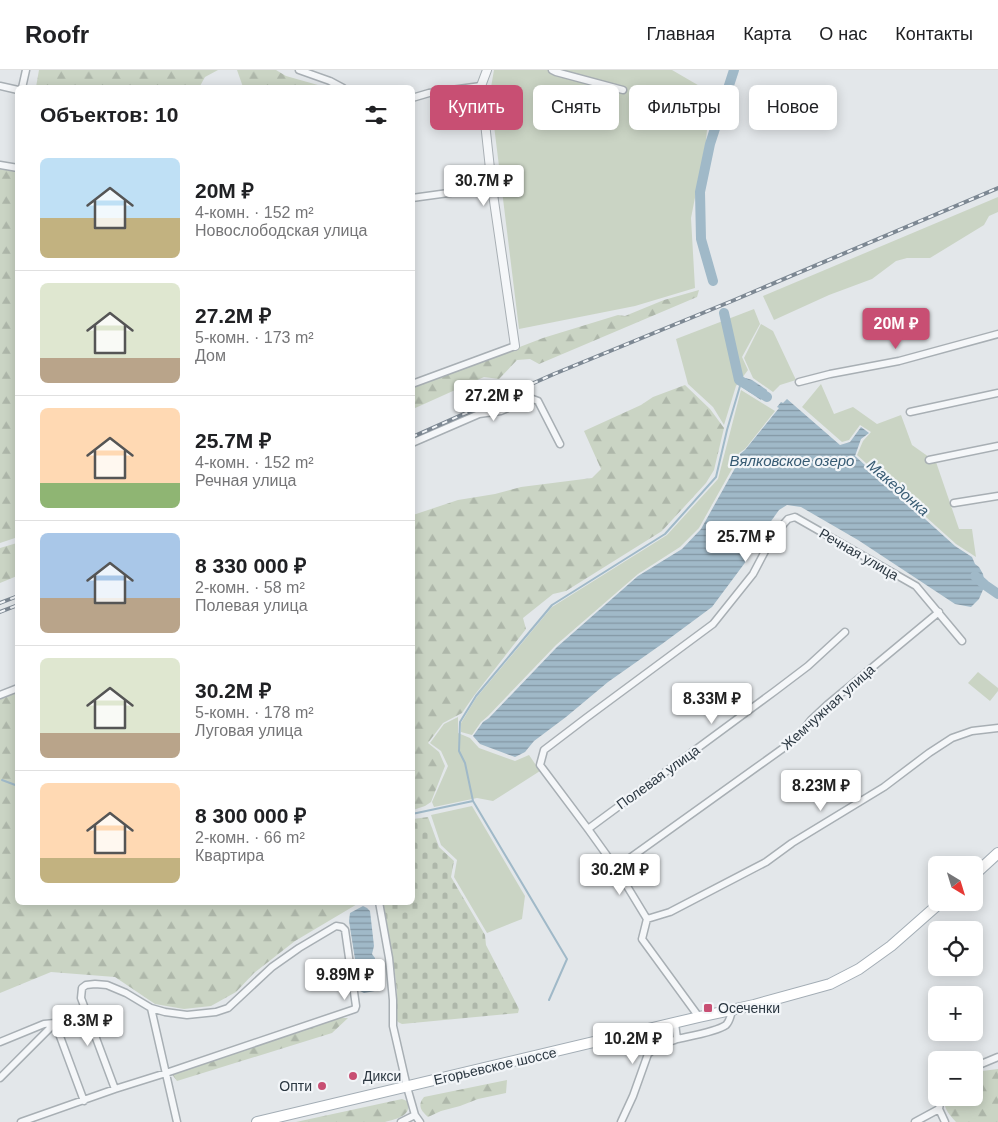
<!DOCTYPE html>
<html lang="ru">
<meta charset="utf-8">
<style>
body{margin:0;font-family:Helvetica,sans-serif;background:#f6f6f6;color:#202124;height:100vh;display:flex;flex-direction:column;font-size:19px;white-space:nowrap}
*{box-sizing:border-box;margin:0}
p{font-size:16px;color:#757577}
.icon{flex:none;width:28px;height:28px;fill:none;stroke:currentColor;stroke-width:2;stroke-linecap:round;stroke-linejoin:round}
.map{position:relative;flex:1;overflow:hidden}
.details{position:absolute;left:15px;top:15px;width:400px;height:820px;display:flex;flex-direction:column;background:#fff;border-radius:8px;box-shadow:0 2px 12px #0003}
.details>*{flex:none}
.top-card{position:absolute;left:430px;top:15px;width:475px;height:45px;display:flex;gap:10px}
.needle{width:32px;rotate:142deg}
.buttons{position:absolute;left:928px;top:786px;display:grid;gap:10px}
.buttons a{display:grid;place-items:center;width:55px;height:55px;border-radius:8px;background:#fff;box-shadow:0 2px 12px #0003;font-size:25px}
.price{position:absolute;translate:-50% -42px;padding:0 11px;border-radius:5px;background:#fff;color:#222;font-size:16px;line-height:32px;filter:drop-shadow(0 1px 2px #0008)}
.price::after{content:'';position:absolute;left:50%;top:30px;width:15px;height:11px;margin-left:-8px;background:inherit;clip-path:polygon(0 0,100% 0,50% 100%)}
.price.current{background:#c84f73;color:#fff}
ul{padding:0;list-style:none}
li{display:flex;align-items:center;gap:15px;height:125px;padding:0 25px}
li+li{border-top:1px solid #e0e0e0}
li span{display:grid;place-items:center;flex:none;width:140px;height:100px;border-radius:8px;color:#555}
li>.icon{margin-inline-start:auto}
span .icon{width:60px;height:60px;fill:#fffc;stroke-width:1}
li b{font-size:21px}
h2{display:flex;justify-content:space-between;align-items:center;height:60px;padding:0 25px;font-size:21px}
.pill{padding:0 18px;border-radius:8px;background:#fff;box-shadow:0 2px 12px #0003;font-size:18px;line-height:45px}
.pill.current{background:#c84f73;color:#fff}
header{display:flex;align-items:center;gap:30px;box-sizing:border-box;height:70px;padding:0 25px;background:#fff;border-bottom:1px solid #e0e0e0}
header strong{font-size:24px}
nav{display:flex;gap:28px;margin-inline-start:auto;font-size:18px}
.map>svg:first-child{display:block}
</style>
<header>
<strong>Roofr</strong>
<nav><a>Главная</a><a>Карта</a><a>О нас</a><a>Контакты</a></nav>
</header>
<div class="map">
<svg width="998" height="1052" viewBox="0 0 998 1052">
<defs>
<pattern id="forest-firs" width="22" height="20" patternUnits="userSpaceOnUse" patternTransform="scale(1.25)"><rect width="22" height="20" fill="#cad4c4"/><path d="M5 1l3.5 6h-7zM16 11l3.5 6h-7z" fill="#aeb7aa"/></pattern>
<pattern id="cemetery-stones" width="16" height="16" patternUnits="userSpaceOnUse" patternTransform="scale(1.25)"><rect width="16" height="16" fill="#cad4c4"/><path d="M2 7V4a2 2 0 0 1 4 0v3zM10 15v-3a2 2 0 0 1 4 0v3z" fill="#aeb7aa"/></pattern>
<pattern id="water-rules" width="6" height="5" patternUnits="userSpaceOnUse" patternTransform="scale(1.25)"><rect width="6" height="5" fill="#a0b9c8"/><path d="M0 2.5h6" fill="none" stroke="#8397a4"/></pattern>
</defs>
<rect width="100%" height="100%" fill="#e3e7ea"/>
<!-- green -->
<path fill="#cad4c4" d="M494 0H672L715 25H710L706 71 691 148 695 218 635 236 519 259 490 23Z
M998 127V142L989 146 984 155 930 188H907L896 191 872 209 829 225 774 250 763 226Z
M754 239 760 254 742 287 748 300 736 316 724 355 713 337 688 314 676 269Z
M761 254 773 261 796 310 780 315 773 322 753 308 744 288Z
M821 314 834 344 853 337 877 354 901 345 912 375 936 392 959 459H972L976 487 956 474 857 385 863 371 871 362 860 355 849 370 842 372 802 337Z
M741 320 775 341 745 379 739 383 737 390 699 458 680 477 638 504 556 575 488 646 481 652 472 665 461 662V653L476 628 552 537 667 465 718 409Z
M978 602 998 618V621L990 631 968 613Z
M458 647V663L470 668 479 678 515 691 529 685 540 701 493 731 477 728 434 737 432 732 448 696 441 681 430 673 444 654Z
M472 736 525 826 522 849 487 863 454 807 457 790 441 775 431 745Z"/>
<!-- forest -->
<path fill="url(#forest-firs)" d="M39 0H218L205 7 200 16V17H36Z
M237 0H276L286 6 325 17H243Z
M0 99 17 100 18 467 0 473Z
M699 220 697 227 539 294 530 289 517 290 499 309 484 307 413 339V318L543 268 618 245 625 246 664 230Z
M685 315 710 339 724 358 714 400 706 413 662 461 566 521 553 524 523 548 526 559 473 627 462 643 443 653 428 673 439 682 445 696 431 732 425 736 413 740V445L458 430 495 424 521 417 592 408 601 399 584 361 641 335 653 327Z
M17 473V506L0 513V478Z
M17 623 18 832 359 833 295 871 254 903 236 922 211 936 184 939 155 934 115 907 51 902 0 923V629Z
M338 948H348L332 963 177 1011 171 1003Z
M998 999V1052H956C949 1044 943 1039 945 1028H974V1002Z
M507 1010 506 1023 478 1029 460 1036 441 1041 428 1047C421 1041 417 1035 424 1027Z
M402 1029 407 1031C413 1046 396 1049 385 1052H296Z"/>
<!-- cemetery -->
<path fill="url(#cemetery-stones)" d="M428 747 439 777 454 791 451 807 485 865 486 875 519 939 518 943 402 954 398 952 396 949 397 923 395 904 382 833 412 832 413 749Z"/>
<!-- water -->
<path fill="url(#water-rules)" d="M746 308 752 310 767 320 766 323 768 324 766 329 762 327 761 330 740 316 739 310Z
M787 329 840 375 850 372 861 357 869 363 861 369 855 386 955 476 972 487 975 494 979 497 983 504 985 515 979 529 971 537 955 534 858 470 801 437 787 435 779 440 764 461 747 490 712 537 662 574 608 612 566 647 534 671 525 682 515 687 480 674 473 666 483 652 489 648 557 577 638 506 682 479 701 459 739 391 740 384 745 380 779 338 777 337 781 332 783 333Z
M363 836 367 838 370 841 374 876 372 884 375 888 377 918 375 921 364 923 360 921 349 851 350 843Z"/>
<g fill="none" stroke-linecap="round" stroke-linejoin="round">
<!-- stream -->
<path stroke="#a0b9c8" stroke-width="2" d="M2 710 18 716
M412 744 473 731
M549 930 567 889 473 731 465 693 459 681 460 652 476 626 552 535 665 464 716 407 727 360 740 316"/>
<!-- river -->
<path stroke="#a0b9c8" stroke-width="10" d="M713 211 701 169 700 122 710 74 734 0
M724 243 739 310 767 327
M975 506 985 515 998 524"/>
<!-- minor casing -->
<g stroke="#a8afb4" stroke-width="9">
<path id="minor" d="M299 0 330 11 343 18
M552 0 556 2 623 20
M0 16 18 20
M22 18 26 0
M412 28 429 23 481 16
M0 95 18 98
M412 128 492 117
M799 312 830 304 899 291 998 264
M412 314 515 276
M910 342 998 323
M412 373 479 344 501 341 530 328 538 331 560 374
M929 390 998 376
M954 433 998 426
M0 625 18 618
M588 759 775 621 808 596 845 562
M616 798 796 669 811 650 827 635 939 542
M379 832 389 888 393 930V956L407 1017 415 1045 420 1052
M647 849 670 842 766 792 792 773 884 717 929 683 952 668 972 661 998 658
M151 938 177 1052
M699 947 642 869 647 849 616 798 588 759 540 695 544 680 586 648 713 554 753 504 773 466 788 449 795 447 916 516 962 571
M677 969C690 966 716 962 726 955 730 951 731 945 732 940
M0 972 44 954 55 953 84 1031
M974 997 998 987
M0 1008 55 953
M941 1028 939 1039 945 1052
M21 1052 115 1019 166 1003 355 939 356 936 345 860 342 857 336 856 299 878 272 897 228 938 216 942 187 945 165 942 151 938 126 923 107 915 95 914 86 915 82 918 81 928 115 1019
M401 1052 415 1045
M621 1052 633 1026 648 984C656 976 667 973 677 969L675 953
M915 1052 939 1039"/>
</g>
<!-- tertiary casing -->
<g stroke="#a8afb4" stroke-width="10">
<path id="tertiary" d="M487 0 481 16 492 117 515 276"/>
</g>
<!-- primary casing -->
<g stroke="#a3adb5" stroke-width="12">
<path id="primary" d="M974 805 998 783
M257 1052 699 947 754 935 830 914 859 899 891 876 941 832"/>
</g>
<!-- minor -->
<use href="#minor" stroke="#f5f7f9" stroke-width="6"/>
<!-- tertiary -->
<use href="#tertiary" stroke="#f5f7f9" stroke-width="8"/>
<!-- primary -->
<use href="#primary" stroke="#fff" stroke-width="10"/>
<!-- rail casing -->
<g stroke="#7d8893" stroke-width="4">
<path id="rail" d="M412 367 554 304 732 231 998 118
M0 533 18 526
M0 542 18 535"/>
</g>
<!-- rail -->
<use href="#rail" stroke="#f2f5f8" stroke-width="2" stroke-dasharray="5.5" stroke-linecap="butt"/>
</g>
<!-- markers -->
<g fill="#c84f73" stroke="#f2f5f8" stroke-width="2">
<rect x="703" y="933" width="10" height="10" rx="2.5"/>
<circle cx="353" cy="1006" r="5"/>
<circle cx="322" cy="1016" r="5"/>
</g>
<g text-anchor="middle" stroke-width="4.5" stroke-linejoin="round" paint-order="stroke">
<!-- street labels -->
<g font-size="14" fill="#2b3741" stroke="#f2f5f8">
<text transform="translate(859 484) rotate(30)" y="5">Речная улица</text>
<text transform="translate(828 637) rotate(-42)" y="5">Жемчужная улица</text>
<text transform="translate(658 707) rotate(-36)" y="5">Полевая улица</text>
<text transform="translate(495 996) rotate(-13)" y="5">Егорьевское шоссе</text>
</g>
<!-- poi labels -->
<g font-size="14" fill="#2b3741" stroke="#f2f5f8" text-anchor="start">
<text x="718" y="943">Осеченки</text>
<text x="363" y="1011">Дикси</text>
<text x="312" y="1021" text-anchor="end">Опти</text>
</g>
<!-- water labels -->
<g font-size="15" font-style="italic" fill="#375b73" stroke="#f2f5f8">
<text x="792" y="396">Вялковское озеро</text>
<text transform="translate(898 418) rotate(41)" y="5">Македонка</text>
</g>
</g>
</svg>
<div class="buttons">
<a><svg class="needle" viewBox="-14 -14 28 28"><path d="M0-13l5 13h-10z" fill="#e53935"/><path d="M0 13l5-13h-10z" fill="#757577"/></svg></a>
<a><svg class="icon" aria-label="locate" viewBox="0 0 24 24"><circle cx="12" cy="12" r="6"/><path d="M12 2v4M12 18v4M2 12h4M18 12h4"/></svg></a>
<a>+</a>
<a>−</a>
</div>
<b class="price" style="left:484px;top:137px">30.7M ₽</b>
<b class="price current" style="left:896px;top:280px">20M ₽</b>
<b class="price" style="left:494px;top:352px">27.2M ₽</b>
<b class="price" style="left:746px;top:493px">25.7M ₽</b>
<b class="price" style="left:712px;top:655px">8.33M ₽</b>
<b class="price" style="left:821px;top:742px">8.23M ₽</b>
<b class="price" style="left:620px;top:826px">30.2M ₽</b>
<b class="price" style="left:345px;top:931px">9.89M ₽</b>
<b class="price" style="left:88px;top:977px">8.3M ₽</b>
<b class="price" style="left:633px;top:995px">10.2M ₽</b>
<div class="top-card">
<a class="pill current">Купить</a>
<a class="pill">Снять</a>
<a class="pill">Фильтры</a>
<a class="pill">Новое</a>
</div>
<section class="details">
<h2>Объектов: 10<svg class="icon" aria-label="filters" viewBox="0 0 24 24"><path d="M4 7h16M4 17h16"/><circle cx="9" cy="7" r="2"/><circle cx="15" cy="17" r="2"/></svg></h2>
<ul>
<li><span style="background:linear-gradient(#bfe0f5 60%,#c2b280 0)"><svg class="icon" aria-label="home" viewBox="0 0 24 24"><path d="M3 11l9-7 9 7M6 9v11h12V9"/></svg></span><div><b>20M ₽</b><p>4-комн. · 152 m²</p><p>Новослободская улица</p></div></li>
<li><span style="background:linear-gradient(#dfe7d0 75%,#b9a48a 0)"><svg class="icon" aria-label="home" viewBox="0 0 24 24"><path d="M3 11l9-7 9 7M6 9v11h12V9"/></svg></span><div><b>27.2M ₽</b><p>5-комн. · 173 m²</p><p>Дом</p></div></li>
<li><span style="background:linear-gradient(#ffd9b3 75%,#8fb573 0)"><svg class="icon" aria-label="home" viewBox="0 0 24 24"><path d="M3 11l9-7 9 7M6 9v11h12V9"/></svg></span><div><b>25.7M ₽</b><p>4-комн. · 152 m²</p><p>Речная улица</p></div></li>
<li><span style="background:linear-gradient(#a9c7e8 65%,#b9a48a 0)"><svg class="icon" aria-label="home" viewBox="0 0 24 24"><path d="M3 11l9-7 9 7M6 9v11h12V9"/></svg></span><div><b>8 330 000 ₽</b><p>2-комн. · 58 m²</p><p>Полевая улица</p></div></li>
<li><span style="background:linear-gradient(#dfe7d0 75%,#b9a48a 0)"><svg class="icon" aria-label="home" viewBox="0 0 24 24"><path d="M3 11l9-7 9 7M6 9v11h12V9"/></svg></span><div><b>30.2M ₽</b><p>5-комн. · 178 m²</p><p>Луговая улица</p></div></li>
<li><span style="background:linear-gradient(#ffd9b3 75%,#c2b280 0)"><svg class="icon" aria-label="home" viewBox="0 0 24 24"><path d="M3 11l9-7 9 7M6 9v11h12V9"/></svg></span><div><b>8 300 000 ₽</b><p>2-комн. · 66 m²</p><p>Квартира</p></div></li>
</ul>
</section>
</div>
